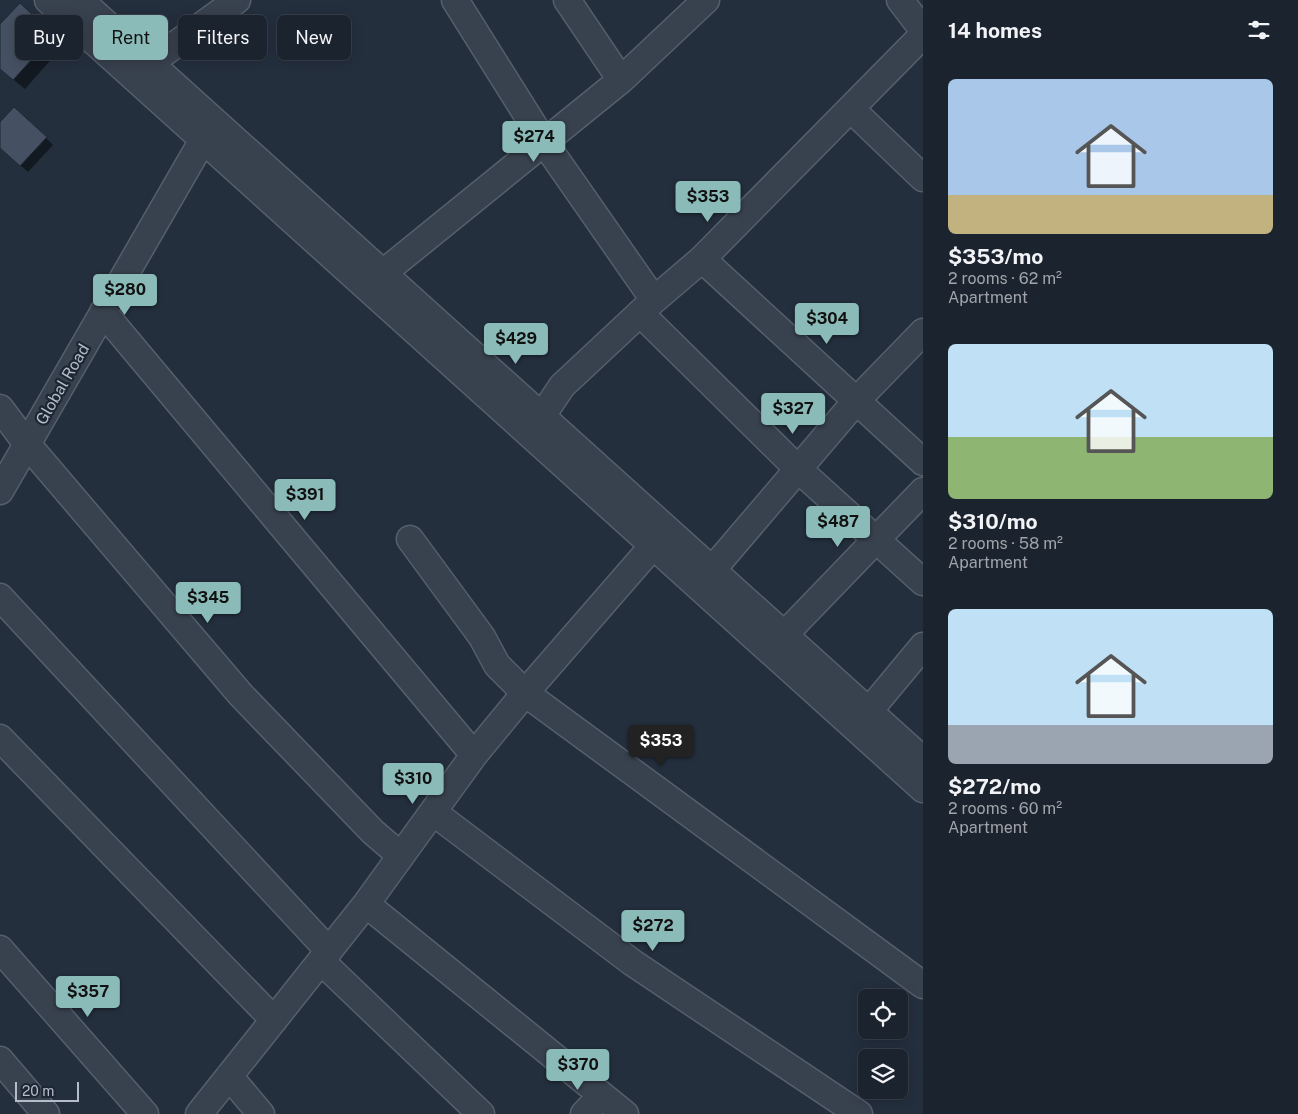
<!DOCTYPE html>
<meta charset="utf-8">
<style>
body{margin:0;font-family:"Public Sans",sans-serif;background:#242b36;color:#f1f3f6;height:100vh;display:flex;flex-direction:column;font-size:19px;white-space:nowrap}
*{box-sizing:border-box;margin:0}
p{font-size:16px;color:#a0a4aa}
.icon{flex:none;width:28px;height:28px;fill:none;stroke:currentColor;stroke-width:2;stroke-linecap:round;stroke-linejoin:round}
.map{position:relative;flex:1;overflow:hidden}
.side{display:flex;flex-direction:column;background:#1b232e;width:375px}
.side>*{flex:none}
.hud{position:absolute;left:15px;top:15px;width:475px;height:45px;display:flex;gap:10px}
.buttons{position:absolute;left:858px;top:989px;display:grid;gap:10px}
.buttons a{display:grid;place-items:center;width:50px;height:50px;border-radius:8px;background:#1b232e;box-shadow:0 2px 12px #0003,0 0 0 1px #39404a;font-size:25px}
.scale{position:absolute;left:15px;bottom:12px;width:64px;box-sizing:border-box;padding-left:5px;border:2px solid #b4bcc9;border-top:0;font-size:14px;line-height:18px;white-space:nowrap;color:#b4bcc9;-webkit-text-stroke:4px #1d2633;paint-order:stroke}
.price{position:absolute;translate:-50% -42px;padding:0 11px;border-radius:5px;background:#8bbbb9;color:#111;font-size:16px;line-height:32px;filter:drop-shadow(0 1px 2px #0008)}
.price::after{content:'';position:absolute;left:50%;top:30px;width:15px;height:11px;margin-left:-8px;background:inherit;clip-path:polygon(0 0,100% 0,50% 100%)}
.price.selected{background:#222;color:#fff}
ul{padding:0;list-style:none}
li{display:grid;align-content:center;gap:10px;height:265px;padding:0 25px}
li span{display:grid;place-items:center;height:155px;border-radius:8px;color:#555}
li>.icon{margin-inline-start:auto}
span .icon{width:90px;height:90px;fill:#fffc;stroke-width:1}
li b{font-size:21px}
h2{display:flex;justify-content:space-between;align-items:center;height:60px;padding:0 25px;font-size:21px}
.tag{padding:0 18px;border-radius:8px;background:#1b232e;box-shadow:0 2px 12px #0003,0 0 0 1px #39404a;font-size:18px;line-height:45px}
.tag.selected{background:#8bbbb9;color:#111}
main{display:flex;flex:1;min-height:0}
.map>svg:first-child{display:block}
</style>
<main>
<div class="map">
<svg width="923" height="1114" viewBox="0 0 923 1114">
<rect width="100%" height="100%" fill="#242f3e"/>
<!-- shadow -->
<path fill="#0007" d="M0 26 53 36 63 46 25 89 0 69Z
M0 124 46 138 53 145 28 172 0 147Z"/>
<!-- building -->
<path fill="#455162" stroke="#1f2835" d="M20 3 54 35 13 80 0 69V24Z
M14 107 47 137 20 166 0 148V122Z"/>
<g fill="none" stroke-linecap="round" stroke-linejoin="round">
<!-- minor casing -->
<g stroke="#565f6c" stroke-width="29">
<path id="minor" d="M48 0 923 789
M80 0 923 760
M455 0 544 142 654 300
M567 0 621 80
M900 0 923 30
M150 63 237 0
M851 109 923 178
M702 259 923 462
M383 273 621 80 706 0
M103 312 474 755
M640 313 798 469 923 582
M0 408 27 444 241 695 373 832 401 856
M535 431 542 416 562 386 654 300 702 259 923 35
M0 491 211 126
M410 539 482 637 497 665 525 693 923 985
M712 570 857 400 923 332
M0 597 329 951
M784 635 923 491
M869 711 923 646
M0 738 274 1020
M433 812 633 963 859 1114
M366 904 625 1114
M0 949 145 1114
M321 961 481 1114
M0 1060 46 1114
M229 1076 261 1114
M199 1114 366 904 474 755 525 693 665 532
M584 1114 601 1096"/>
</g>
<!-- minor -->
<use href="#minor" stroke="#38414e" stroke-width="26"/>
</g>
<g text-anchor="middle" stroke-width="4.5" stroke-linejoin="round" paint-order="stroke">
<!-- street labels -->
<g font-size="16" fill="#b4bcc9" stroke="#1d2633">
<text transform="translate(62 384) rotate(-60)" y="6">Global Road</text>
</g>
</g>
</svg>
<div class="buttons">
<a><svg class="icon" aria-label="locate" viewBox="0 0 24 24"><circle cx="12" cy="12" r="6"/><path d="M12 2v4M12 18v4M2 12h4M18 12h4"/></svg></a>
<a><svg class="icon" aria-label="layers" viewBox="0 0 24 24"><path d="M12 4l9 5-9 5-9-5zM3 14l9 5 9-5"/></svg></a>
</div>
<div class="scale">20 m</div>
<b class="price" style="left:534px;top:163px">$274</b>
<b class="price" style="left:708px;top:223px">$353</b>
<b class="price" style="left:125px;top:316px">$280</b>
<b class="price" style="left:827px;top:345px">$304</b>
<b class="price" style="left:516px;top:365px">$429</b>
<b class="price" style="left:793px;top:435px">$327</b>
<b class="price" style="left:305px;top:521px">$391</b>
<b class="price" style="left:838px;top:548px">$487</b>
<b class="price" style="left:208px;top:624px">$345</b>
<b class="price selected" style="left:661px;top:767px">$353</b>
<b class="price" style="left:413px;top:805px">$310</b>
<b class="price" style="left:653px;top:952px">$272</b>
<b class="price" style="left:88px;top:1018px">$357</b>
<b class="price" style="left:578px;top:1091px">$370</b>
<div class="hud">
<a class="tag">Buy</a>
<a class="tag selected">Rent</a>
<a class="tag">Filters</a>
<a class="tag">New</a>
</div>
</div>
<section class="side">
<h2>14 homes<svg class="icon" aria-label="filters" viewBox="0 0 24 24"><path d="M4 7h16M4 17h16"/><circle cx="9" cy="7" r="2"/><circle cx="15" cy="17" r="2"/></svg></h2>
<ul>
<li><span style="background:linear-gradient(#a9c7e8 75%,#c2b280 0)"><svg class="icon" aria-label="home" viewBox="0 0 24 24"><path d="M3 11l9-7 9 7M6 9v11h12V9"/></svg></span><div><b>$353/mo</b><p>2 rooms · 62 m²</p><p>Apartment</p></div></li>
<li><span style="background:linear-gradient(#bfe0f5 60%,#8fb573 0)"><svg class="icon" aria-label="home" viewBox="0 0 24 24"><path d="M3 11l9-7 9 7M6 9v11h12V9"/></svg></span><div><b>$310/mo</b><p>2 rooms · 58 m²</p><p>Apartment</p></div></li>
<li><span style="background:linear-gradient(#bfe0f5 75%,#9aa5b1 0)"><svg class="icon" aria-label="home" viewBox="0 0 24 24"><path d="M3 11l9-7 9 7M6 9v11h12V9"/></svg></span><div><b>$272/mo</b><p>2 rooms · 60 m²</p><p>Apartment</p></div></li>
</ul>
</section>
</main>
